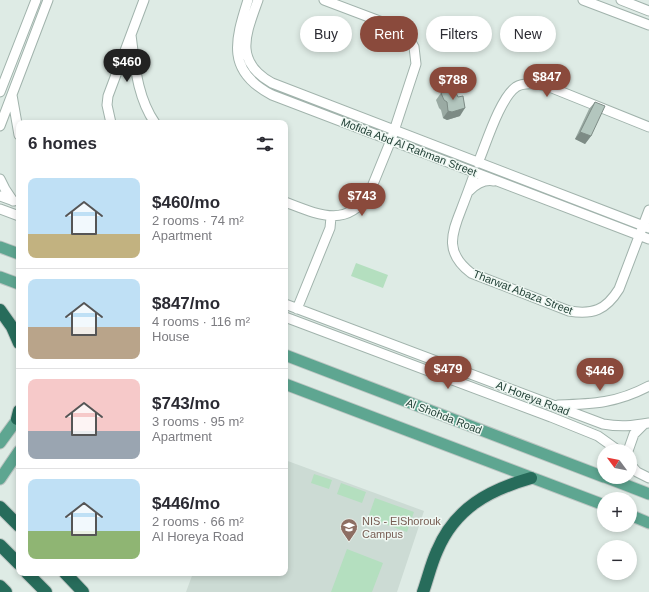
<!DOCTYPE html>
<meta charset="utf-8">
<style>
body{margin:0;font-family:Helvetica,sans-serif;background:#f2f2f3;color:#2b2b33;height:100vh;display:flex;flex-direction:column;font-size:15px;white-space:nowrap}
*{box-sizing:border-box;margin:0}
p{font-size:13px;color:#7c7c81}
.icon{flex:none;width:22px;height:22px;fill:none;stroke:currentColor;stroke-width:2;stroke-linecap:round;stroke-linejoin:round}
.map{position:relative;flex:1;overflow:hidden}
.side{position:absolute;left:16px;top:120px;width:272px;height:456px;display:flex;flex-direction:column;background:#fff;border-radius:8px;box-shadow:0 2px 6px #0003}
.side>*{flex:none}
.top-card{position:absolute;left:300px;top:16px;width:289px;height:36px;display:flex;gap:8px}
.needle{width:26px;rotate:302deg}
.controls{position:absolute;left:597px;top:444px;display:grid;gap:8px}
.controls a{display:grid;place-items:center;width:40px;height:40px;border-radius:50%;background:#fff;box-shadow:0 2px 6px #0003;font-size:20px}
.price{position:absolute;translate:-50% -34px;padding:0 9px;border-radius:14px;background:#8a4a3c;color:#fff;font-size:13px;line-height:26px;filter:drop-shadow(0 1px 2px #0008)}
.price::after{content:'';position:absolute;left:50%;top:24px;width:12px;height:9px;margin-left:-6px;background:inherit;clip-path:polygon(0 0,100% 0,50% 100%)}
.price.selected{background:#222;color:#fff}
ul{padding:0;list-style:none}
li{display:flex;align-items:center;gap:12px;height:100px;padding:0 12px}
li+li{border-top:1px solid #e1e1e2}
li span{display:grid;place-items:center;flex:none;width:112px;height:80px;border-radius:8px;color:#555}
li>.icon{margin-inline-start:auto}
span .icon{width:48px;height:48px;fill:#fffc;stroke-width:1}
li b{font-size:17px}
h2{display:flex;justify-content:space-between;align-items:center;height:48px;padding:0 12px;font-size:17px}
.pill{padding:0 14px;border-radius:18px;background:#fff;box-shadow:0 2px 6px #0003;font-size:14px;line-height:36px}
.pill.selected{background:#8a4a3c;color:#fff}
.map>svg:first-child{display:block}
</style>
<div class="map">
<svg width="649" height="592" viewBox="0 0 649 592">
<rect width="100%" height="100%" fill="#deebe5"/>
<!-- built -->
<path fill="#ccdbd4" d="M285 460 424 511 397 592H186L193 573H285Z"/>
<!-- green -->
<path fill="#b4dfbf" d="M356 263 388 275 383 288 351 276Z
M314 474 332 480 329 489 311 483Z
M341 483 366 492 362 503 337 494Z
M375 498 414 512 407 532 368 518Z
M347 549 383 563 372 592H331Z"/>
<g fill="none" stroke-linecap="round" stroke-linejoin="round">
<!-- minor casing -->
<g stroke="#a1b3ac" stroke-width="11">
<path id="minor" d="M248 0C235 41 226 71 272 95L649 239
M258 0C246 34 233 61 272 83L649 228
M583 0 649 25
M621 0 649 11
M131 35C135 65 137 97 155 123
M0 92 36 0
M12 95 19 135
M111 123 107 105 108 96 144 0
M0 126 48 0
M478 163C486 144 500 98 516 87 524 82 538 84 547 86L649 127
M475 172C471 184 466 197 461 210 451 235 445 253 471 273L569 311C593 315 606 310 619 289L649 210
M0 179 5 189 13 201
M469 191C476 184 484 179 494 181
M0 196 14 201
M285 202C317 214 346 229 369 194L391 140 416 64 414 47 407 35 398 28 324 0
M0 209 19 216
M285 304 603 424C620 427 632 426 649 423
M297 309 330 228 331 217
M285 317 551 417 598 436 619 451
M558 405C594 404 617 403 649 386
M628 451 634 434 644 424
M630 464 637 472 649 478"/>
</g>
<!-- major casing -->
<g stroke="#bcc5c2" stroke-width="13">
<path id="major" d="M0 247 19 254
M0 277 19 284
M285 355 604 477
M285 384 604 505
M0 443 19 417
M605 477 649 494
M0 479 19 451
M630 515 649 523"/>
</g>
<!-- highway casing -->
<g stroke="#bcc5c2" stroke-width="14">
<path id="highway" d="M0 310 12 327 19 343
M17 419 19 411
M0 507 19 526
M0 545 19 564
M27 573 46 592
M65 573 83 592
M0 586 6 592
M423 592C428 578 431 564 437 551 455 508 489 490 531 478"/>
</g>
<!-- minor -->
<use href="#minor" stroke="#fff" stroke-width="9"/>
<!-- major -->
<use href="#major" stroke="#5ea691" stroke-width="11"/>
<!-- highway -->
<use href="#highway" stroke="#276c5b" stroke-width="12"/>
</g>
<!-- wall -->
<path fill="#9aaaa3" d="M441 93 458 97 460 116 447 120 443 118 441 110 439 108 436 100Z
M595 102 591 136 585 144 575 139 589 109Z"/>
<!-- shaded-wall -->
<path fill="#7d8b85" d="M465 108 460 116 447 120 443 118 448 111Z
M580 132 591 136 585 144 575 139Z"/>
<!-- building -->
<path fill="#b3c6be" stroke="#7d8b85" d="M454 89 458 97 463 96 465 108 452 112 448 111 447 102 444 100 441 93Z
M595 102 605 106 591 136 580 132Z"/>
<!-- icons -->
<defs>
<g id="school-pin" transform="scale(0.9)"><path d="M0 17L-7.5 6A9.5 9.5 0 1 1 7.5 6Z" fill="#8d6e63" stroke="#eff8f3"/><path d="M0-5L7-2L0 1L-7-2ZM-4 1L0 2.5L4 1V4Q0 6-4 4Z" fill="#fff"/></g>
</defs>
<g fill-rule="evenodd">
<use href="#school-pin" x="349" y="527"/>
</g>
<g text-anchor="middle" stroke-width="3" stroke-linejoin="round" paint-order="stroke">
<!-- street labels -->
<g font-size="11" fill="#1e3d33" stroke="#eff8f3">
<text transform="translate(409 147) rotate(21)" y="4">Mofida Abd Al Rahman Street</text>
<text transform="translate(523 292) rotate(21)" y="4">Tharwat Abaza Street</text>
<text transform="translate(533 398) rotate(21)" y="4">Al Horeya Road</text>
<text transform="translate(444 416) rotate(21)" y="4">Al Shohda Road</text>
</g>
<!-- education labels -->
<g font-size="11" fill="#785e54" stroke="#eff8f3" text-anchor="start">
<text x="362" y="525">NIS - ElShorouk<tspan x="362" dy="13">Campus</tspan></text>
</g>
</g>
</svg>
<div class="controls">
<a><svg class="needle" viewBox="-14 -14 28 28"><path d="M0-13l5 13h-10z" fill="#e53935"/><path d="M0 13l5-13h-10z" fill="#7c7c81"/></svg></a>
<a>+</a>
<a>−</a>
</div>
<b class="price selected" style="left:127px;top:83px">$460</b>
<b class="price" style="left:547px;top:98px">$847</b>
<b class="price" style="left:453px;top:101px">$788</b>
<b class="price" style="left:362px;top:217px">$743</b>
<b class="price" style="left:448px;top:390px">$479</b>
<b class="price" style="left:600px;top:392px">$446</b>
<div class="top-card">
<a class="pill">Buy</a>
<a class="pill selected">Rent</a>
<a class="pill">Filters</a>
<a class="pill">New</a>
</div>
<section class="side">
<h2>6 homes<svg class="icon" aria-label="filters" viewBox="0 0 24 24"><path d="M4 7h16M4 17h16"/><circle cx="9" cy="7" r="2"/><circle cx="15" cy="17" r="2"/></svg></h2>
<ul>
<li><span style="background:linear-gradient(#bfe0f5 70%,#c2b280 0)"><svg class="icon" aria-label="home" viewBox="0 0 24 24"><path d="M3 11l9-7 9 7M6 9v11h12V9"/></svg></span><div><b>$460/mo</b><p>2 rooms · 74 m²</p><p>Apartment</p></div></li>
<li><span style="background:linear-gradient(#bfe0f5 60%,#b9a48a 0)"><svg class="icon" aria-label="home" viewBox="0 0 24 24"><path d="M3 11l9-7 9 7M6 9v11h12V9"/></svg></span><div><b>$847/mo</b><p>4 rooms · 116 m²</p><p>House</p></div></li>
<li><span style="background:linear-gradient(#f6c9c9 65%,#9aa5b1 0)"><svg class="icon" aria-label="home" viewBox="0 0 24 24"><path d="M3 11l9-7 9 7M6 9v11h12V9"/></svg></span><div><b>$743/mo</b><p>3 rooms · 95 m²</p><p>Apartment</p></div></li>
<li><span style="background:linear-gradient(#bfe0f5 65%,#8fb573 0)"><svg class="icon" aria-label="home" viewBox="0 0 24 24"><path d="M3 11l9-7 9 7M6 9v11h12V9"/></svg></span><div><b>$446/mo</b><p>2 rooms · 66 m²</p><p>Al Horeya Road</p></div></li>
</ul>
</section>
</div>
